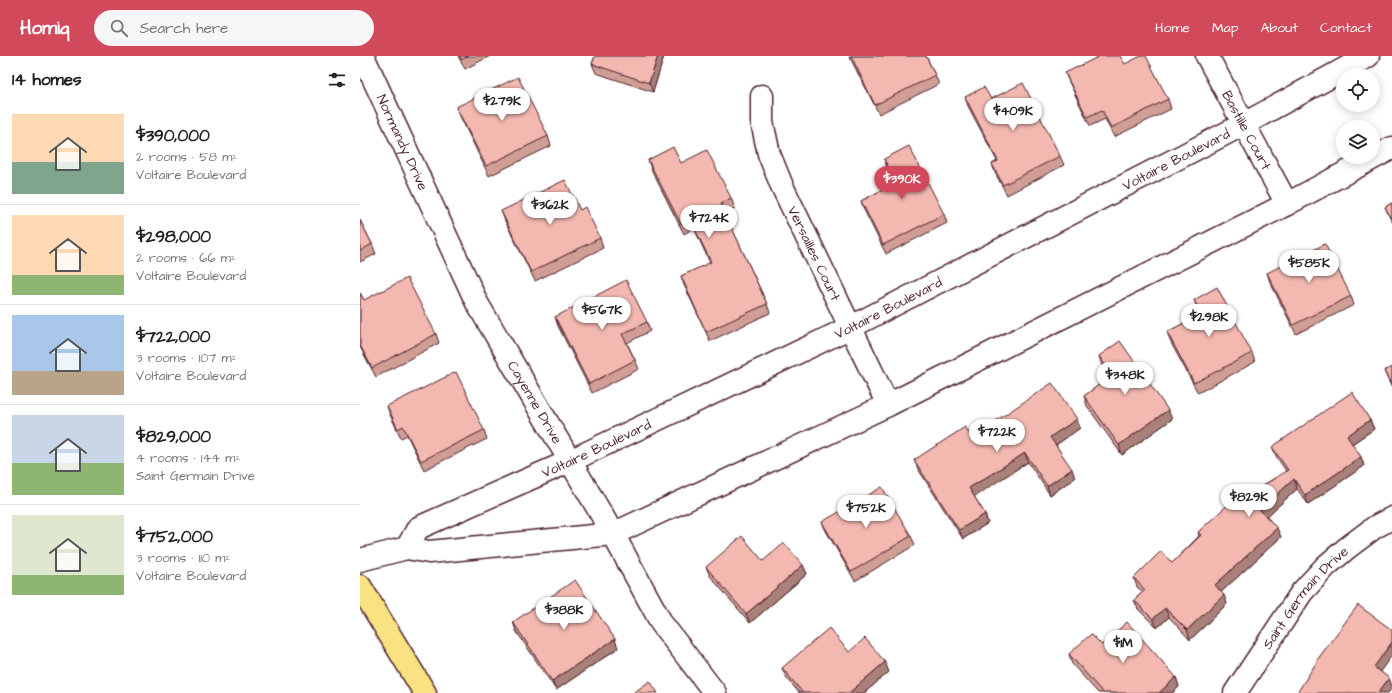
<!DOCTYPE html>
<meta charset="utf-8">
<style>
body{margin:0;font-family:"Architects Daughter",sans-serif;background:#f6f6f6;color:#202124;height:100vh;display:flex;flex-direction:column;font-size:15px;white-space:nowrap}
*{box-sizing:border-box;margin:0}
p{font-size:13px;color:#757577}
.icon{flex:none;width:22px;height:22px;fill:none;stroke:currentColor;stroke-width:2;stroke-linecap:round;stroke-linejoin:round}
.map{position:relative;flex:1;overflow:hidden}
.details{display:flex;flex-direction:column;background:#fff;width:360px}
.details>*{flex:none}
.controls{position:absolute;left:976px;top:12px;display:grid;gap:8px}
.controls a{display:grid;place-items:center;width:44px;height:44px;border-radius:50%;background:#fff;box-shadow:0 2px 10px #0003;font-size:20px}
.price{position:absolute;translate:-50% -34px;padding:0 9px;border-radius:14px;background:#fff;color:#222;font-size:13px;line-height:26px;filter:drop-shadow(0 1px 2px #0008)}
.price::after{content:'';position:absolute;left:50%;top:24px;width:12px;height:9px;margin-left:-6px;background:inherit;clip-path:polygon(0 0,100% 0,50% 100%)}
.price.on{background:#d1495b;color:#fff}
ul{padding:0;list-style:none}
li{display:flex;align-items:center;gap:12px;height:100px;padding:0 12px}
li+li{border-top:1px solid #e0e0e0}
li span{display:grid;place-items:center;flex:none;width:112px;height:80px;border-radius:0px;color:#555}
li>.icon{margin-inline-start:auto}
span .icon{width:48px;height:48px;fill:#fffc;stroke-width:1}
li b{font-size:17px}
h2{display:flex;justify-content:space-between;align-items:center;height:48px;padding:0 12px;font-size:17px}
header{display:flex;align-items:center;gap:24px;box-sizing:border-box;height:56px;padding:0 20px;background:#d1495b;color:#fff}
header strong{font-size:19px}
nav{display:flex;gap:22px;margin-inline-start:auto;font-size:14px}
.search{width:280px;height:36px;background:#f6f6f6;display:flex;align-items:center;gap:10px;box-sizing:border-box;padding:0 14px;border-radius:22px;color:#757577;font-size:15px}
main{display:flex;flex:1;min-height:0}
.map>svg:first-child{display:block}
</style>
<header>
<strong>Homiq</strong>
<div class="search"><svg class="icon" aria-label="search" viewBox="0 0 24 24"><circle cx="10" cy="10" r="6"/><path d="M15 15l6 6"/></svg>Search here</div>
<nav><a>Home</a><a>Map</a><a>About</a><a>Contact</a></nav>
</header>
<main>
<section class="details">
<h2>14 homes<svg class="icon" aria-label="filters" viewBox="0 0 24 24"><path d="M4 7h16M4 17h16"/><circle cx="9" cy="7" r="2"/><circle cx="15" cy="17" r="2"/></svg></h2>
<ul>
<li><span style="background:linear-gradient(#ffd9b3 60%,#7fa58c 0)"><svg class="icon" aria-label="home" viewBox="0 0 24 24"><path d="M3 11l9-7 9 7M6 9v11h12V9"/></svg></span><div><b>$390,000</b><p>2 rooms · 58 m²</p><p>Voltaire Boulevard</p></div></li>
<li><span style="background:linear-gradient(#ffd9b3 75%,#8fb573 0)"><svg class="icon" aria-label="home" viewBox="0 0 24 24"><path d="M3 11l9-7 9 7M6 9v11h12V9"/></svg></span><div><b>$298,000</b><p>2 rooms · 66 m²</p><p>Voltaire Boulevard</p></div></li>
<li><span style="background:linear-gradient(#a9c7e8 70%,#b9a48a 0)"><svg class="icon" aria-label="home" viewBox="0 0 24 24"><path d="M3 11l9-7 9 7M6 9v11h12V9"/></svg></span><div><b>$722,000</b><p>3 rooms · 107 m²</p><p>Voltaire Boulevard</p></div></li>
<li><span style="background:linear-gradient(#c9d6e8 60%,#8fb573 0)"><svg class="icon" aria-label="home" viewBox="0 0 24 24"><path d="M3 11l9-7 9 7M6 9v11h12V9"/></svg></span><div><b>$829,000</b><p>4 rooms · 144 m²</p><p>Saint Germain Drive</p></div></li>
<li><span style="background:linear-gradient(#dfe7d0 75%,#8fb573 0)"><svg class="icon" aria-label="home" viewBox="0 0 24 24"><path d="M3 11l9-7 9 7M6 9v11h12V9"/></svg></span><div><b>$752,000</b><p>3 rooms · 110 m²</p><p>Voltaire Boulevard</p></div></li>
</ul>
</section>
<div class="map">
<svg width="1032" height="637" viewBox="0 0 1032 637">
<rect width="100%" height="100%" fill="#fff"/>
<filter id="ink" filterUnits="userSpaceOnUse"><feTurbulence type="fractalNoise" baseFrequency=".025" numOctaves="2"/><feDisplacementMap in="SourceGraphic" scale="8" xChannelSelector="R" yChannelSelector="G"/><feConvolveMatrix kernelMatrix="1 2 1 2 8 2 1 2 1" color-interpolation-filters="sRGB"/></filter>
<g filter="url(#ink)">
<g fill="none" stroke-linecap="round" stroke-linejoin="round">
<!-- minor casing -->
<g stroke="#4a1f2b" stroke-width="25">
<g id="minor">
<path id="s1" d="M3 0 117 247 253 478 302 568 355 637"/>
<path id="s2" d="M847 0 927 148"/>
<path id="s3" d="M402 40V66L409 98 422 130 528 349"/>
<path id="s4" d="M47 492 58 472 210 405 491 271 884 68 1008 0"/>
<path d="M0 504 47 492 69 496 253 478 528 349 927 148 1032 92"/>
<path id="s5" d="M875 637 942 536 966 510 987 492 1015 471 1032 462"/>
</g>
</g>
<!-- primary casing -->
<g stroke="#4a1f2b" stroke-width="25">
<path id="primary" d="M0 530 65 637"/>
</g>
<!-- minor -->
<use href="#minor" stroke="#fff" stroke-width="22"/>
<!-- primary -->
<use href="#primary" stroke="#f8e281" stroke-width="22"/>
</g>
<!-- wall -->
<path fill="#d19e96" stroke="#4a1f2b" d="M98 0H130L105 13Z
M235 0H304L293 36 236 17 232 8Z
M489 0H566L575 19 579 28 519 58Z
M765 8 808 43 811 53 754 81 745 63 730 70 709 26 705 17Z
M605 41 631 43 700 100 704 109 647 139 635 117 632 108 637 105 608 50Z
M96 51 188 80 191 90 129 120 100 60Z
M524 103 584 158 587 167 526 198 504 154 501 145 535 127 527 112Z
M288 104 321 107 371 142 375 152 365 157 407 248 410 257 350 285 324 229 321 220 350 207 334 172 324 178 291 113Z
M1032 147V166L1029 160 1025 151Z
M141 155 240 182 243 192 175 225 145 165Z
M0 164 12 188 16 198 0 206Z
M907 217 991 240 994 249 936 278 910 226Z
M0 237 4 244 76 278 79 287 16 321 0 291Z
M834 244 892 297 895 306 838 337 810 285 807 276 840 259Z
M195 261 287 266 290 275 267 287 275 304 279 313 232 337 198 270Z
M739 300 812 363 762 399 727 350 724 340 750 321 742 310Z
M1032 311V332L1028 324 1024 315Z
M27 350 124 374 127 383 64 414 47 379 41 382 30 359Z
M717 363 720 372 696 389 715 422 690 439 668 406 614 440 625 458 628 467 603 483 558 413 554 404 612 381Z
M1010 364 1014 373 992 388 1001 401 1004 410 948 448 937 433 907 460 921 481 861 536 867 548 830 584 809 561 797 572 778 553 774 544 783 536 777 531 774 522 812 507 839 480 838 476 875 447 926 415 916 400 912 391Z
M462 466 551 480 555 489 495 525 466 475Z
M443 509 447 518 390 567 350 520 346 511Z
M153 566 258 592 196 634 156 575Z
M742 589 816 621 819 631 812 637H738L712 608 709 598Z
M489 596 529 616 504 637H439L426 621 422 612Z"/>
<!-- shaded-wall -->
<path fill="#aa817a" stroke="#4a1f2b" d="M298 0H304L293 36 289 27Z
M808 354 812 363 762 399 759 389Z
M717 363 720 372 693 391 690 381Z
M1010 364 1014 373 990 389 987 380Z
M665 397 668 406 612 442 609 432Z
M1001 401 1004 410 948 448 945 439Z
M712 413 715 422 690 439 687 430Z
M934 423 937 433 904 463 900 454Z
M625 458 628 467 603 483 599 474Z
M917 472 921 481 858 539 855 529Z
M443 509 447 518 390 567 386 558Z
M864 539 867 548 830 584 827 574Z
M805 552 809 561 797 572 793 563Z
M255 583 258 592 196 634 192 625Z
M1032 586V599L1017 620 1014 611Z
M525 606 529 616 504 637H489Z
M816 621 819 631 812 637H799Z
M1029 622 1032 630V632L1028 637H1018Z"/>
<!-- building -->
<path fill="#f3b8af" stroke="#4a1f2b" d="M100 0H108L101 4Z
M235 0H298L289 27 232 8Z
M491 0H566L575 19 515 49Z
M740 0H760L765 8 781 0H786L808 43 751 72 742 54 727 61 705 17Z
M158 21 188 80 126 110 96 51Z
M663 27 700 100 643 129 632 108 638 105 605 41 624 31 631 43Z
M549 90 584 158 523 189 501 145 536 127 524 103Z
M313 91 321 107 347 94 371 142 361 148 407 248 346 276 321 220 351 206 330 163 321 168 288 104Z
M205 124 220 154 225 151 240 182 171 216 141 155Z
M1032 147V164L1025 151Z
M0 164 12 188 0 195Z
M965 188 991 240 933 269 907 217Z
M47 222 76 278 12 312 0 289V237L4 244Z
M266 224 287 266 262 278 275 304 229 328 195 261Z
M857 231 892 297 834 327 807 276 841 258 834 244Z
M760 285 808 354 759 389 724 340 752 319 739 300Z
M1032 311V330L1024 315Z
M96 316 124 374 61 405 43 370 38 373 27 350Z
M692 327 717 363 690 381 712 413 687 430 665 397 609 432 625 458 599 474 554 404 605 371 612 381Z
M992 336 1010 364 987 380 1001 401 945 439 934 423 900 454 917 472 855 529 864 539 827 574 805 552 793 563 774 544 785 534 774 522 801 495 812 507 841 479 838 476 873 444 875 447 928 414 912 391Z
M522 431 551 480 491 516 462 466Z
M382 480 403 505 424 487 443 509 386 558 346 511Z
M215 524 255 583 192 625 153 566Z
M998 549 1032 574V586L1014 611 1029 622 1018 637H937L958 604H957Z
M767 566 816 621 799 637H743L709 598 731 578 742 589Z
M469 572 489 596 505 582 525 606 489 637H443L422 612Z
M290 625 298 637H273Z"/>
</g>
<g text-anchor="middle" stroke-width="4" stroke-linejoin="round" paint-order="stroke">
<!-- street labels -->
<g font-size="14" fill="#4a1f2b" stroke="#fff">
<text dy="5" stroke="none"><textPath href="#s2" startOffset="84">Bastille Court</textPath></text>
<text dy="5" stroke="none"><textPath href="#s1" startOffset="95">Normandy Drive</textPath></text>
<text dy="5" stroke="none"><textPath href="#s4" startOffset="866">Voltaire Boulevard</textPath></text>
<text dy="5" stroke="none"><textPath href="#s3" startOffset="168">Versailles Court</textPath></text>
<text dy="5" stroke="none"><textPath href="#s4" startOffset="542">Voltaire Boulevard</textPath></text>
<text dy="5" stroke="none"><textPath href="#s1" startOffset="387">Cayenne Drive</textPath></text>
<text dy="5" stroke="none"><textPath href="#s4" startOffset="218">Voltaire Boulevard</textPath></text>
<text dy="5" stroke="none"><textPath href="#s5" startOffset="119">Saint Germain Drive</textPath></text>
</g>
</g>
</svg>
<div class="controls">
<a><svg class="icon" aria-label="locate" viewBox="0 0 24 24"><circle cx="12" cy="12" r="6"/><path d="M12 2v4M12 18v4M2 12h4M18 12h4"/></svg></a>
<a><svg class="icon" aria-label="layers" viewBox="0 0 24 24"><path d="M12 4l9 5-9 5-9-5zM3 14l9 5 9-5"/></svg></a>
</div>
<b class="price" style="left:142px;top:66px">$279K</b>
<b class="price" style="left:653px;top:76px">$409K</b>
<b class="price on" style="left:542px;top:144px">$390K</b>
<b class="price" style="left:190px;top:170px">$362K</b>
<b class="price" style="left:349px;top:183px">$724K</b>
<b class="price" style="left:949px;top:228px">$585K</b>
<b class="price" style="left:242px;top:275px">$567K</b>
<b class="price" style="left:849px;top:282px">$298K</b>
<b class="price" style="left:765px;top:340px">$348K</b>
<b class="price" style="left:637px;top:397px">$722K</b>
<b class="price" style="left:889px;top:462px">$829K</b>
<b class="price" style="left:506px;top:473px">$752K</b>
<b class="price" style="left:204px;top:575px">$388K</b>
<b class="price" style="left:763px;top:608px">$1M</b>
</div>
</main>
